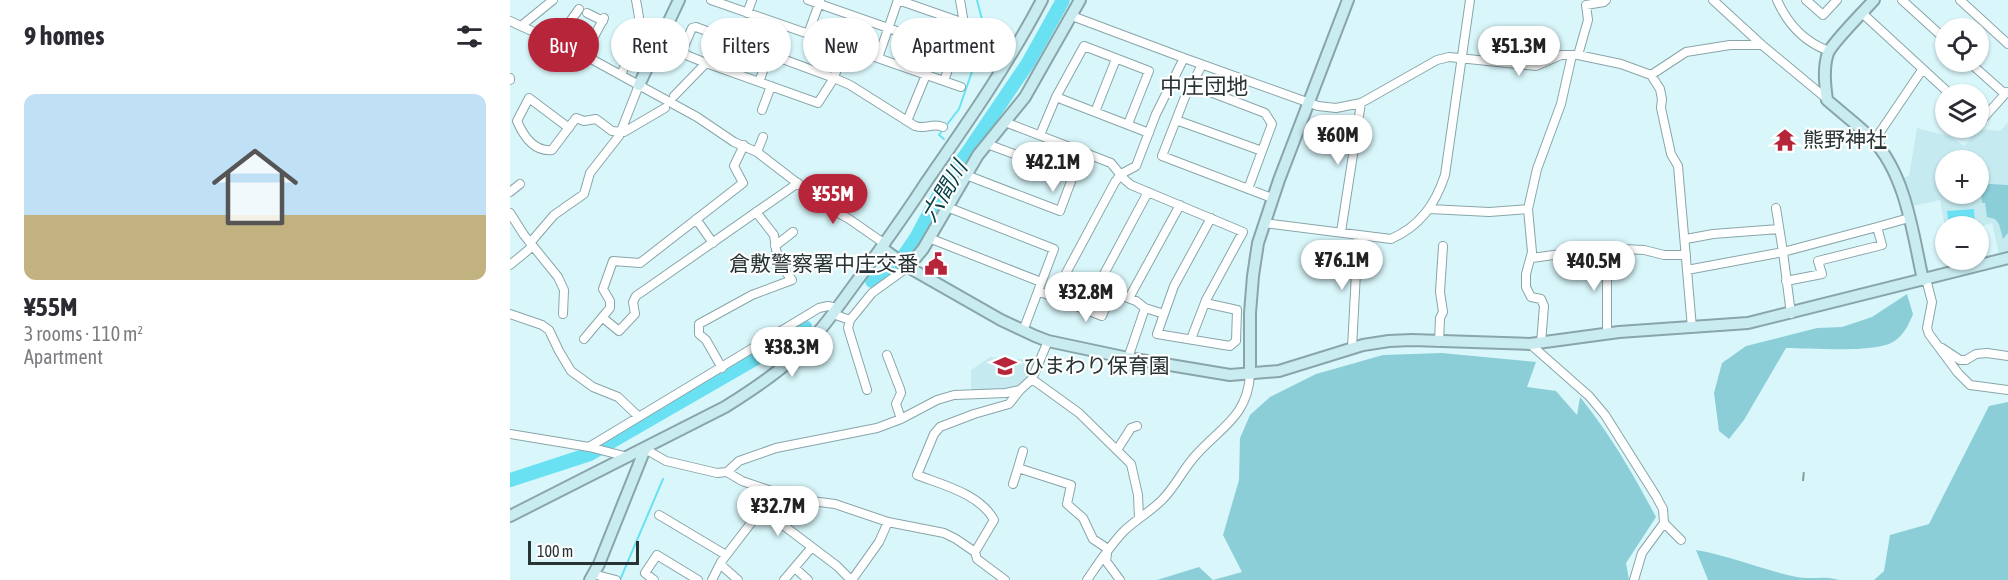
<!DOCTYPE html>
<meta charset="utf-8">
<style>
body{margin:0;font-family:"Asap Condensed","Noto Sans JP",sans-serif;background:#f2f2f3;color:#2b2b33;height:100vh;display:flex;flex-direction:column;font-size:22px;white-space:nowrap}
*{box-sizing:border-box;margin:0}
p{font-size:20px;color:#7c7c81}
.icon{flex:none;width:33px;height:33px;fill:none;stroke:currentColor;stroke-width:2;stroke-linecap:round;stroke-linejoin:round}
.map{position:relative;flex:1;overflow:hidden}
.drawer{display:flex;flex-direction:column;background:#fff;width:510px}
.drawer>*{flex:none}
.top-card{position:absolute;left:18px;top:18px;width:570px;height:54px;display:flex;gap:12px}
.controls{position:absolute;left:1425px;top:18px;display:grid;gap:12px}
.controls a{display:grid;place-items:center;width:54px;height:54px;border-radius:50%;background:#fff;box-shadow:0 2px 4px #0004;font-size:30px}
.scale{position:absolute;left:18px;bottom:15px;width:111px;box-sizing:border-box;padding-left:6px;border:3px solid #283335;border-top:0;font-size:16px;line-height:21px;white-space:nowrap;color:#283335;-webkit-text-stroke:4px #fdfefd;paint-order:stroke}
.price{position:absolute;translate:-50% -51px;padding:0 14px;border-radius:21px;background:#fff;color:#222;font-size:20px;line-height:39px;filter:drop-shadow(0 2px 3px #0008)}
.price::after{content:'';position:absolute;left:50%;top:36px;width:18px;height:14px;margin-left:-9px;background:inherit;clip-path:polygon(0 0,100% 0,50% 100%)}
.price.current{background:#b7253b;color:#fff}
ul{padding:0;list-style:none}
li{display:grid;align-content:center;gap:12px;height:318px;padding:0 24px}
li span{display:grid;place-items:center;height:186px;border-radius:12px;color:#555}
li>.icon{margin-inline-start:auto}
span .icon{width:108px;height:108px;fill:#fffc;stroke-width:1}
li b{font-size:26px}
h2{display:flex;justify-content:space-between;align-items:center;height:72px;padding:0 24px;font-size:26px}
.chip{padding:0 21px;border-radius:27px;background:#fff;box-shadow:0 2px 4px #0004;font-size:21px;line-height:54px}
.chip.current{background:#b7253b;color:#fff}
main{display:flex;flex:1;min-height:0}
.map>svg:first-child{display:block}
</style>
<main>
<section class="drawer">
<h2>9 homes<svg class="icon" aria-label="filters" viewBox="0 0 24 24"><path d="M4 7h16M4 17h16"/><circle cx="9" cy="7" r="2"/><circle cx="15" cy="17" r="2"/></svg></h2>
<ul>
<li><span style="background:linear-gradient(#bfe0f5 65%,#c2b280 0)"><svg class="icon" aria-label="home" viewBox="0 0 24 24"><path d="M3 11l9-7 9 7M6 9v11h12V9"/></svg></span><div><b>¥55M</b><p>3 rooms · 110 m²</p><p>Apartment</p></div></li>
</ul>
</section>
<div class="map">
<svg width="1498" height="580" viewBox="0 0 1498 580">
<rect width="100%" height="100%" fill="#d9f7fb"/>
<!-- built -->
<path fill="#c5ebf1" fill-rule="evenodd" d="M1498 122V252L1489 254 1482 223 1469 227H1435L1430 200 1403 206 1393 178 1399 176 1407 128 1439 136 1454 146 1468 129 1490 131ZM1436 160H1468V194H1436Z
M480 357 528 360 520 376 507 389 489 391 461 390V370Z"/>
<!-- green -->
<path fill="#8cced8" d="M1481 184 1498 185V233L1493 239 1489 224 1485 219 1477 217 1475 203H1472L1470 185Z
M1397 294 1403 314C1399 324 1395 333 1386 340 1369 354 1300 348 1276 348L1234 420 1219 439 1209 431 1204 393 1212 363 1236 346 1307 328 1332 327 1362 317Z
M932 353 1026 362 1017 387 1046 391 1067 415 1070 397C1102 437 1122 472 1146 517L1116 563 1119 580H647L689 567 703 580 732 572 713 535 729 480 730 438 740 415 760 397 806 374 873 355Z
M1498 402V580H1364L1374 571 1380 535 1419 524 1479 406Z
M1186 550C1221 556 1253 570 1287 577 1301 580 1315 575 1329 580H1198Z"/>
<!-- water -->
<path fill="#6ae1f2" d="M1464 209 1465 224 1439 226 1437 211Z"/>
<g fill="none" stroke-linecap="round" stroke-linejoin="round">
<!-- stream -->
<path stroke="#6ae1f2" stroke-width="2" d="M434 139 429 135 449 109 465 63 477 39 467 0
M451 152 457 156
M110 580 153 479"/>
<!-- river -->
<path stroke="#6ae1f2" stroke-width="14" d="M362 281 377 271 395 254 406 238 430 193 518 63 553 0
M0 480 80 454 262 349 295 327"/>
<!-- street casing -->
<g stroke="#89a5a9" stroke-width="10">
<path id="street" d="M201 0 451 87
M298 0 444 51
M388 0 454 23
M1203 0 1252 45 1317 99
M1267 0C1278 25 1294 42 1319 51
M1296 0 1313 15 1327 0
M1392 0 1436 40
M1450 0 1498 44
M77 13 93 21
M237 13 242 0
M1352 13 1440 94
M562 16 674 58 808 106 826 108 851 103 927 60 939 57 1026 66 1051 55H1068L1111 64 1141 75 1150 89 1152 99 1151 108 1161 154 1168 166 1182 328
M0 21 74 55 187 117 224 142 247 152 321 209 339 219 375 244
M11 26 43 0
M298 34 310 1
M50 43 54 30 69 9
M334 47 324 78 308 103 196 63 176 55 173 49 182 28 186 27 324 78 340 85 405 126C418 130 422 122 433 127
M74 55 94 18
M1068 55 1078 20 1076 5 1094 2 1096 0
M368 58 388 0
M1459 62 1495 94
M692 65 675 97 652 156 762 198
M111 75 128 34 129 17 126 0
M1141 75 1176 52 1220 45H1252
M0 78V80
M434 81 454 23 450 0
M249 82 270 24
M682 85 755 113 762 124 738 189
M164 96 196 63
M546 97 639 133
M252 110 261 86
M585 112 606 59
M666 120 752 151
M397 121 416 75
M1468 121 1470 122 1497 92
M495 122 601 163 614 179 621 185 733 232 696 300 681 339
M59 128 19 98 7 121C13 135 24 152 42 150L66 118 74 121 86 119 102 131 114 132 155 108
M530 135 546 97 574 46 639 71 618 124
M1364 141 1412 70
M247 152 253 137
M456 175 550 211 563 176 477 144
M563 176 572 151
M0 192 10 184
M437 207 544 249 513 331
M1266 208 1273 252 1367 227 1372 245 1308 261 1312 274 1276 281
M920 209 979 212 1018 209 1022 252 1016 274V287L1021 297 1031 299 1034 306 1031 343
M1018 209 1027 169 1051 104 1062 55
M0 213 14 235 48 277 54 290 53 314
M186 219 203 243
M754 223 881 239C910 226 925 205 935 175L960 0
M1367 227 1399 218
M831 232 851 103
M419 238 531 282
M1176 239 1203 234 1269 229
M20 243 44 215 74 194 80 173 109 136 129 85
M265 246 283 232
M1094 248 1097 271V334
M1022 258 1094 248 1134 250 1154 255H1176
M0 265 23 246
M1177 270 1273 252 1281 314
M1416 279 1422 302 1417 328 1419 334 1448 373 1460 385 1498 390
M587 287 638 192
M528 291 592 316 602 292
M619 298 670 205
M695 303 727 310 726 341 720 346 647 334 664 286 701 218
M0 314 32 325 39 330 49 351 61 371 83 387 108 397 129 417
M323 314 340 320 362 293 398 267
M654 314 635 308 626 301 555 275 605 182 611 174 626 166 646 114 674 58
M93 318 109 331 125 314 123 302 126 296 288 183
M340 320 338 328 357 390
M74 339 100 308V301L93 289 103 261 130 263 233 183 224 166 234 145
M929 342 930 318 933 312 930 292 933 246
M1020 344 1079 396 1095 415 1146 496 1153 509 1154 523 1132 553 1124 580
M842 348 848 235
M1432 348 1450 360H1456L1466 354 1477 353 1498 356
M377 355 390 389 391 393 386 404 391 419
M618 358 635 308
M212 368 196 340 189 334V324L242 295 282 280 272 267 266 250 264 235 246 212
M522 379 569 413 621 464 628 495 629 518
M0 434 79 447 118 457
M79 447 309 308 318 306 327 308
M135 449 156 461 207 473 217 472 229 461 266 448 367 428 391 419 427 400 444 395 496 393 510 390
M607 450 621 428 627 426
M513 451 508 468 561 485 557 504 573 518 583 539 598 549
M217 472 232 481 285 499 325 504 378 522 434 533 446 539 465 552 467 559 495 580
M503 484 508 468
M247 486 254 506 261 516 327 566 341 580
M149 515 216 555
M1154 523 1171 540
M465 552 484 520C470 494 433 485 407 475L424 434 430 427 464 414 499 404 510 390 522 379 538 341
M597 554 596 561 610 580
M210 564 228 580
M285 568 298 580
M83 574 106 580
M144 580 135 573 147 555 188 580
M202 580 211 562 254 506
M274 580 302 547
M342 580 369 542 378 522
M577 580C588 564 599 547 613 532 625 520 640 512 652 500 666 486 673 469 686 455 711 427 738 416 740 374"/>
</g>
<!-- secondary casing -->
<g stroke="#89a5a9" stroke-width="14">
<path id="secondary" d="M1364 0C1354 11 1323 42 1318 53 1313 68 1315 85 1317 100 1332 113 1348 125 1362 139 1396 174 1403 235 1413 280
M129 85 169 0
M372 248 398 267 491 320 525 336 538 341 618 358 720 375 769 371 853 345 879 341 902 340 1020 344 1109 332 1238 323 1498 258
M398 267 413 249 468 155 515 97 570 0
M740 374V313L743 276 748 243 769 180 838 0
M0 516 215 407C239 392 262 377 282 359 305 339 323 314 341 289 367 254 393 218 417 181 458 122 499 63 532 0
M80 580 89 564 135 449"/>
</g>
<!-- street -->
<use href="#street" stroke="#fff" stroke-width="8"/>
<!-- secondary -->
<use href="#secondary" stroke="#c9ecf1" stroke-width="10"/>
<!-- rail -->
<path stroke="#869b9e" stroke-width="2" stroke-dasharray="9 4.5" stroke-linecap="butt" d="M1293 481 1294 470"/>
</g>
<!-- icons -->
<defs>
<g id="temple-bare" transform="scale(1.8)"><path d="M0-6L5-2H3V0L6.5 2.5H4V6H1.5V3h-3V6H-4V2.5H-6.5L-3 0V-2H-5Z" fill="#b7253b" stroke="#fdfefd" stroke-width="2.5" paint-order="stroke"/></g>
<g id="civic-bare" transform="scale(1.8)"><path d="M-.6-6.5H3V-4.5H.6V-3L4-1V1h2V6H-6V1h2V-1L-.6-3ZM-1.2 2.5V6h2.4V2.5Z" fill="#b7253b" stroke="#fdfefd" stroke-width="2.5" paint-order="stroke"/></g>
<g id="school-bare" transform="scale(1.8)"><path d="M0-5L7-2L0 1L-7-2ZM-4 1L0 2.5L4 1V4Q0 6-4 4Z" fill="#b7253b" stroke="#fdfefd" stroke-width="2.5" paint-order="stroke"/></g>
</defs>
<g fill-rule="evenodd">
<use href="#temple-bare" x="1275" y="140"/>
<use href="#civic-bare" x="426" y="264"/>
<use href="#school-bare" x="495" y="366"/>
</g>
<g text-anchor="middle" stroke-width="4.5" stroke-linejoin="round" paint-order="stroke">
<!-- poi labels -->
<g font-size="21" fill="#283335" stroke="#fdfefd" text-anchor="start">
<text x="1293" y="147">熊野神社</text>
<text x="408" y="271" text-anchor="end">倉敷警察署中庄交番</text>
<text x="513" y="373">ひまわり保育園</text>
</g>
<!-- neighbourhood labels -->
<g font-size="22" fill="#283335" stroke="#fdfefd">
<text x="694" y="94">中庄団地</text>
</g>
<!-- water labels -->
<g font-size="22" font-style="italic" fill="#094249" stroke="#fdfefd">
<text transform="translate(434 191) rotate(-59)" y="8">六間川</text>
</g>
</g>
</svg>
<div class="controls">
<a><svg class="icon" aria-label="locate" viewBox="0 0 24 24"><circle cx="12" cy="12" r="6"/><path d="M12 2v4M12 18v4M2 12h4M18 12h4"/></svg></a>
<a><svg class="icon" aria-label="layers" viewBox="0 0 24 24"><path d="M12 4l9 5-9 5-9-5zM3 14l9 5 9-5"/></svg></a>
<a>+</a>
<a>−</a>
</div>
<div class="scale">100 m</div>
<b class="price" style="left:1009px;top:77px">¥51.3M</b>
<b class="price" style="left:828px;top:166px">¥60M</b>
<b class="price" style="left:543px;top:193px">¥42.1M</b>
<b class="price current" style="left:323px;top:225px">¥55M</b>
<b class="price" style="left:832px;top:291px">¥76.1M</b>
<b class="price" style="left:1084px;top:292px">¥40.5M</b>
<b class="price" style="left:576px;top:323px">¥32.8M</b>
<b class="price" style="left:282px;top:378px">¥38.3M</b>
<b class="price" style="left:268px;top:537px">¥32.7M</b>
<div class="top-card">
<a class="chip current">Buy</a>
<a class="chip">Rent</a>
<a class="chip">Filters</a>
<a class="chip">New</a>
<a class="chip">Apartment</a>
</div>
</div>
</main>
